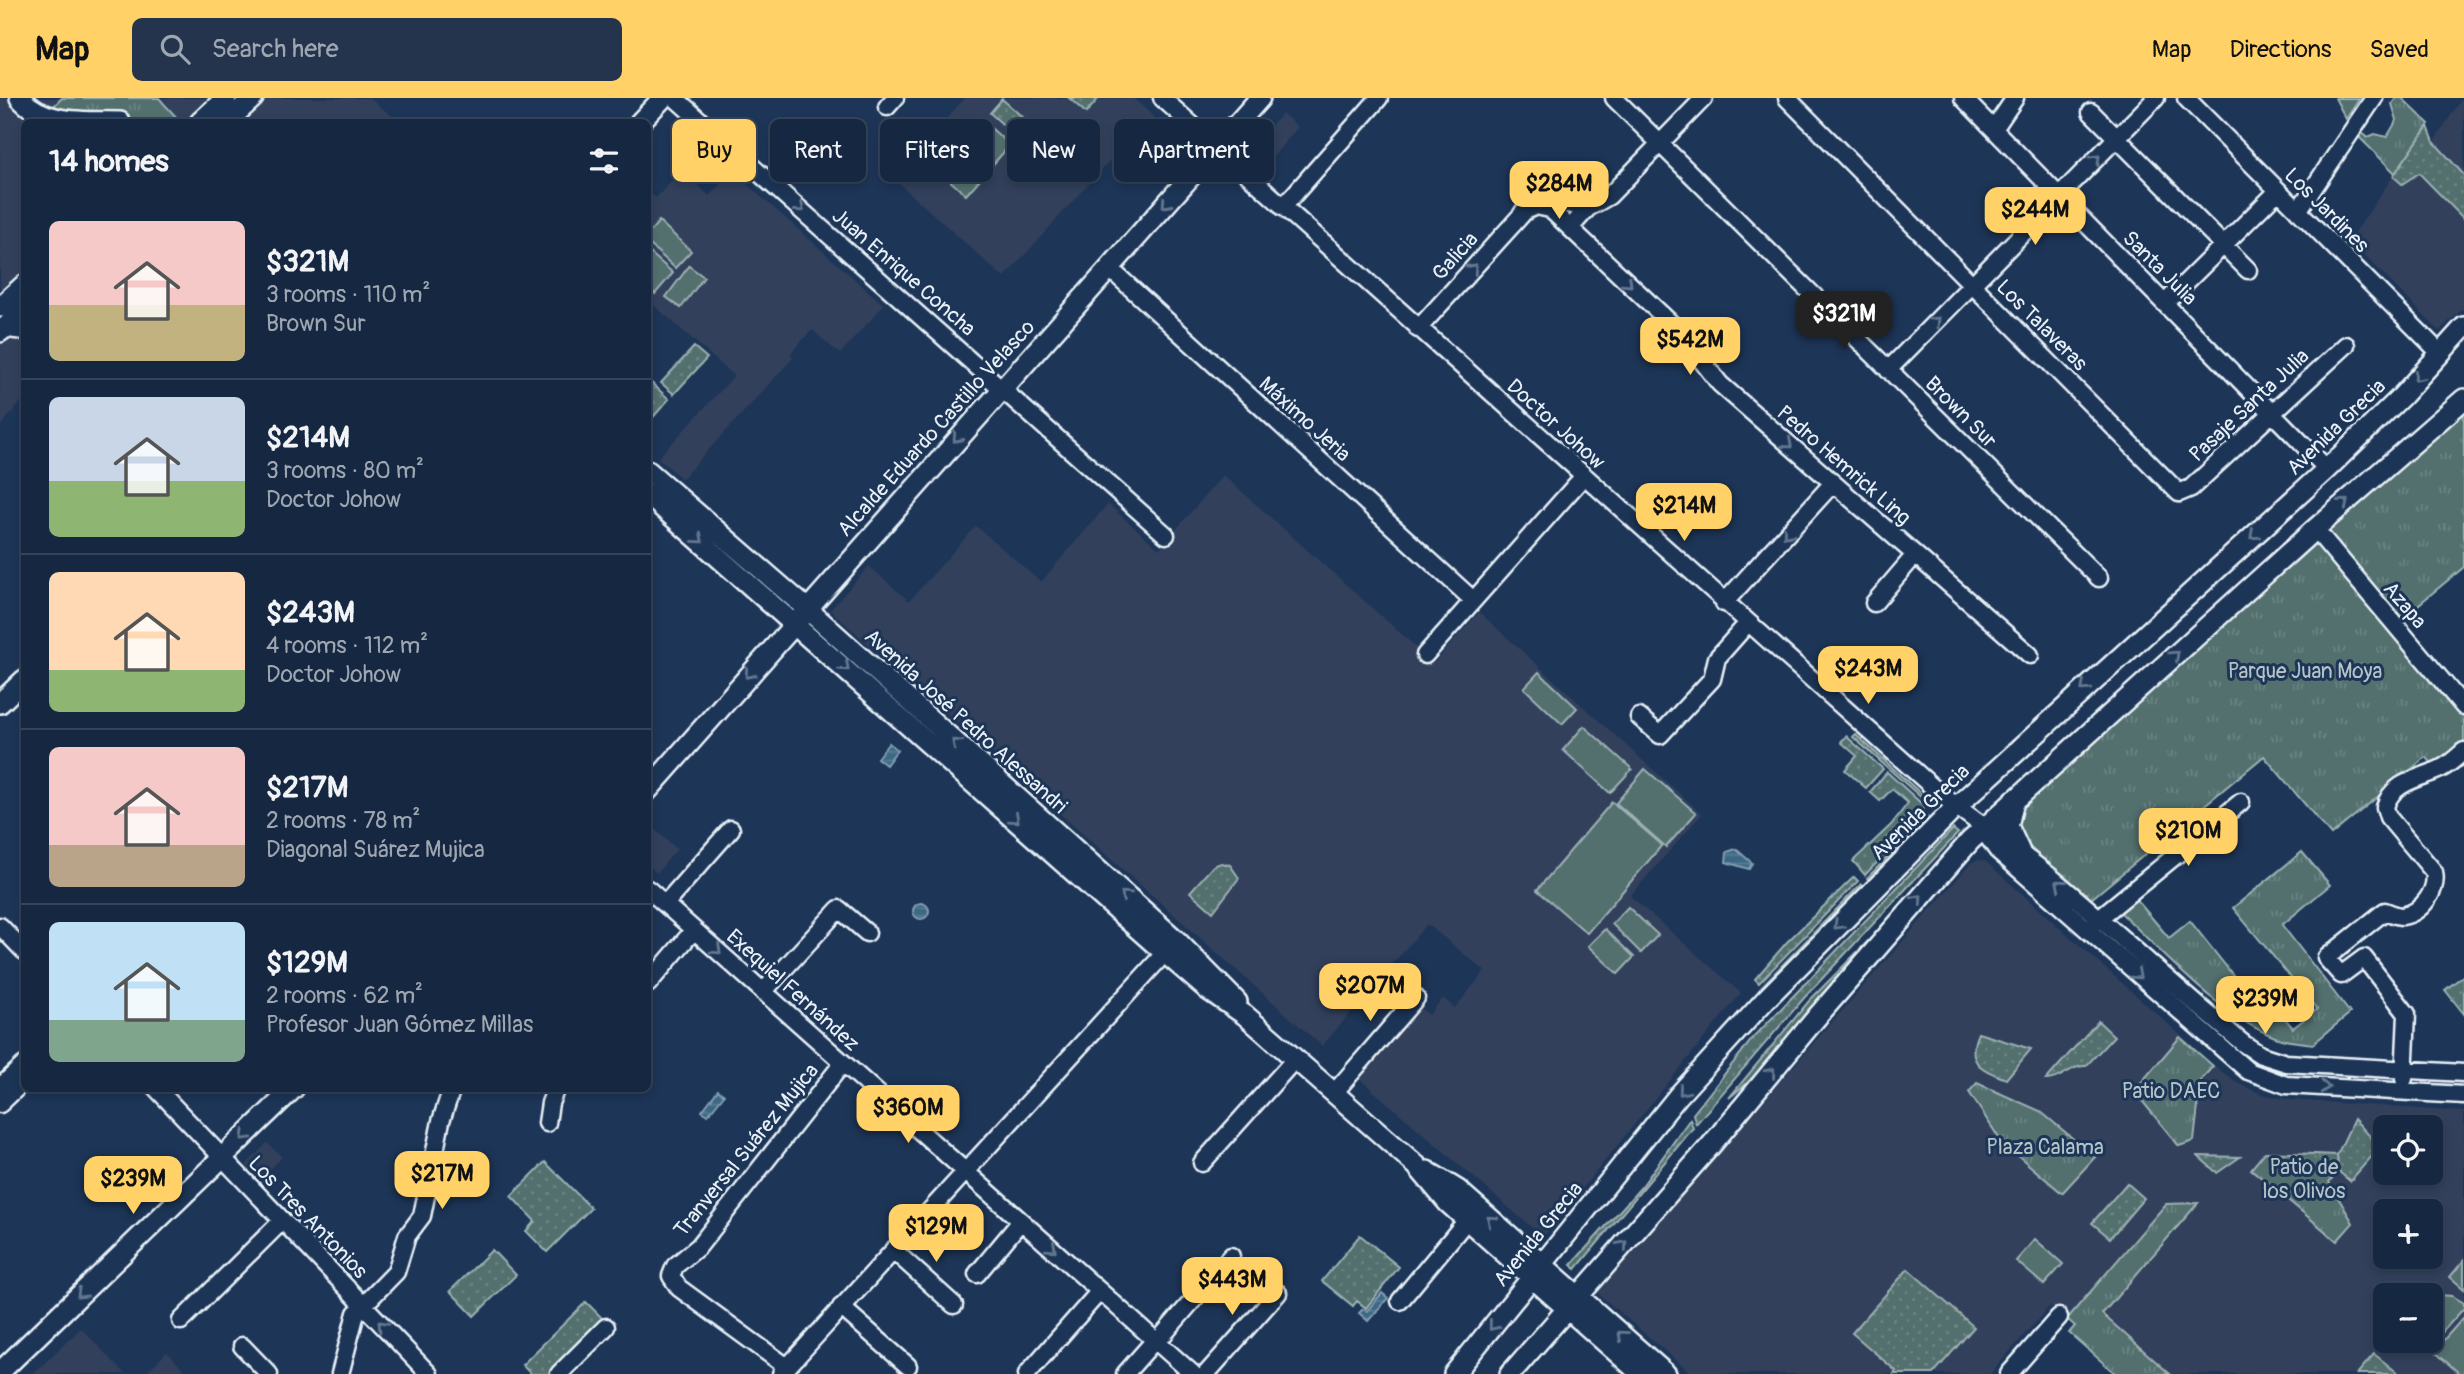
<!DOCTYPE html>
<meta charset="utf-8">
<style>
body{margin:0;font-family:Pangolin,sans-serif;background:#23344c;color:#f1f3f6;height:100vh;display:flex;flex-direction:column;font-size:26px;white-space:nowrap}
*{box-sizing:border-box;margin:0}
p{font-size:23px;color:#9ea6b1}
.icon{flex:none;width:38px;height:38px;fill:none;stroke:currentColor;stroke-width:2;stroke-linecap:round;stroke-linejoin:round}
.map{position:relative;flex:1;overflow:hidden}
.side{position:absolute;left:21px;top:21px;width:630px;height:973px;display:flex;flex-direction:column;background:#162841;border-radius:10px;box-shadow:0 4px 10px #0003,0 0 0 2px #35445a}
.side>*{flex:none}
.hud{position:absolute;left:672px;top:21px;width:665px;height:63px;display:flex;gap:14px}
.fabs{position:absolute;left:2373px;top:1017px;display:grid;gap:14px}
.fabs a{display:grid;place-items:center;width:70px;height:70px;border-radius:10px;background:#162841;box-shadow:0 4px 10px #0003,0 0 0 2px #35445a;font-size:35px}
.price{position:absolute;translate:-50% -60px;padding:0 16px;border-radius:14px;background:#ffd166;color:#111;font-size:23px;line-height:46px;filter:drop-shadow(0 2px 4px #0008)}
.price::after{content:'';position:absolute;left:50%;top:42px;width:21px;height:16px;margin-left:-10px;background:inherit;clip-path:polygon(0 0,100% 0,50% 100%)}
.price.on{background:#222;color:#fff}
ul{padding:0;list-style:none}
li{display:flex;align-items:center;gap:21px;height:175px;padding:0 28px}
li+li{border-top:2px solid #35445a}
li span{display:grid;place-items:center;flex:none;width:196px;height:140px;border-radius:10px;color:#555}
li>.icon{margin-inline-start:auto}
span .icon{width:84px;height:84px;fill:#fffc;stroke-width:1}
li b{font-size:30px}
h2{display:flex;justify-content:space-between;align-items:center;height:84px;padding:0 28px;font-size:30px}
.tag{padding:0 24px;border-radius:10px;background:#162841;box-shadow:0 4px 10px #0003,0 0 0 2px #35445a;font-size:24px;line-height:63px}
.tag.on{background:#ffd166;color:#111}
header{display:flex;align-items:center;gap:42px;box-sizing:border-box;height:98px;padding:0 35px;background:#ffd166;color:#111}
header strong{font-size:33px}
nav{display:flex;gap:38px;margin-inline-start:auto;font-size:24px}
.search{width:490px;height:63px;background:#23344c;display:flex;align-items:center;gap:18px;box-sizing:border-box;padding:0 24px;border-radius:10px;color:#9ea6b1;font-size:26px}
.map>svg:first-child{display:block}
</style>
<header>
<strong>Map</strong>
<div class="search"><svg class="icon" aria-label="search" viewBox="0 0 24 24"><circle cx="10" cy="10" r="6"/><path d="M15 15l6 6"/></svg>Search here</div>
<nav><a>Map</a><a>Directions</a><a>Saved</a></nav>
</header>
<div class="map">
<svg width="2464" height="1276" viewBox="0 0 2464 1276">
<defs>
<pattern id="grass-dots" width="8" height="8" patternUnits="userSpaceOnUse" patternTransform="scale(1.75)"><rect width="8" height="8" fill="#52706e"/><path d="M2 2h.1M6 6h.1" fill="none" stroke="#6b8583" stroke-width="1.8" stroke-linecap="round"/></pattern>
<pattern id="park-tufts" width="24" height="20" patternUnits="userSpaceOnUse" patternTransform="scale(1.75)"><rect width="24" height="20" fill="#52706e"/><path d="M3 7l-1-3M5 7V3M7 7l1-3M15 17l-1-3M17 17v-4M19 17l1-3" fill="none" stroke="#6b8583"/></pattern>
<pattern id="water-rules" width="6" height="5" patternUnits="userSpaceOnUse" patternTransform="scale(1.75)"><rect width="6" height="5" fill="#3e6884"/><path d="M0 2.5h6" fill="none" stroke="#5a7e96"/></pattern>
</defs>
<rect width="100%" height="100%" fill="#1d3557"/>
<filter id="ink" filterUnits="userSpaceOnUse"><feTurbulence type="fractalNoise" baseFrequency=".0143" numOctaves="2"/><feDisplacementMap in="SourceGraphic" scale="14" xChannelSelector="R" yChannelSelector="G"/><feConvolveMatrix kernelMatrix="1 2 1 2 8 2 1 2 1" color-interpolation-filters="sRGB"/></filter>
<g filter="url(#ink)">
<!-- built -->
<path fill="#30415c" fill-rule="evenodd" d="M0 0H62L37 24H24V300L0 329Z
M162 0H370L399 24H172L177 20Z
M965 0H1133L1155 20 1114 66 1109 63 1004 180 893 80Z
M2462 0H2464V77L2434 44Z
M1282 15 1298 29 1270 62 1253 48Z
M703 48 719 62 697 86 709 98 733 74 884 207 840 256 812 232 790 256 793 260 682 381 658 360 734 278 648 202V93L656 100Z
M2419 74 2464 121V210L2439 233 2350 142 2393 78 2402 86Z
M1223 377 1434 565 1479 514 1702 716 1630 798 1741 895 1543 1139 1355 977 1416 906 1429 917 1443 900 1455 910 1485 873 1427 826 1322 948 830 512 869 468 909 503 976 428 1041 484 1108 406 1159 451Z
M648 726 677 751 657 775 648 767Z
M1979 762 1985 763 2221 973 2243 988 2266 997 2293 1002 2464 1014V1276H2116L2069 1235 2075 1227 2050 1208 1990 1276H1692L1596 1194 1972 764ZM2385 1029H2431V1074H2385ZM2385 1113H2431V1158H2385ZM2385 1197H2431V1242H2385Z
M267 1045 282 1059 261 1081 246 1067Z
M81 1230 125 1276H33Z
M167 1254 188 1276H145Z"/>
<!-- grass -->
<path fill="url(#grass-dots)" stroke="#9db0b3" stroke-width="2" d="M1069 0H1099L1086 15Z
M1002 1 1054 47 1041 61 990 15Z
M2428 28 2434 44 2464 77V121L2419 75 2402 86 2393 78Z
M694 249 707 260 674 296 661 285Z
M648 282 669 301 648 325Z
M1855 636 1928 702 1926 704 1853 639Z
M1846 638 1883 671 1866 690 1845 672 1857 658 1841 644Z
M1887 674 1923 707V717L1865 777 1853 763 1891 727 1908 705 1892 691 1880 703 1870 694Z
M1927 719 1930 722 1870 783 1867 780Z
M1953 731 1958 735 1804 900 1696 1026 1693 1016 1753 940Z
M1221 765 1230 767 1239 780 1213 814 1190 794 1213 768Z
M1854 779 1858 783 1759 885 1755 881 1787 844Z
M1861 786 1864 790 1765 891 1762 888Z
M1878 833C1832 891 1788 954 1729 1000L1809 903Z
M2464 877V916L2445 892Z
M2098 923 2114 938 2086 968C2071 967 2062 982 2046 982Z
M1978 935 2031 951 2006 981C1981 971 1965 965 1978 935Z
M1690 1021 1693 1030 1576 1171 1571 1167 1642 1088Z
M2354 1021 2380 1049 2350 1083 2338 1073 2337 1057Z
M2198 1058 2240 1059 2217 1075Z
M545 1064 591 1110 547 1154 526 1133 535 1123 511 1098Z
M2127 1085 2144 1100 2110 1140 2092 1125Z
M1360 1137 1399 1169 1366 1210 1357 1203 1353 1208 1322 1183Z
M492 1152 516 1177 474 1218 450 1193Z
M1908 1171 1974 1229 1933 1276H1894L1896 1273 1852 1235Z
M586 1204 606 1224 552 1276H531L522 1267Z
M2374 1256 2398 1275 2397 1276H2357Z"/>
<!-- park -->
<path fill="url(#park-tufts)" stroke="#9db0b3" stroke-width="2" d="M62 0H159L177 20 172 24H37Z
M2335 0H2360L2346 21Z
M2396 0H2402L2429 26 2395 75 2357 37 2360 34 2368 39 2375 36 2387 39 2397 22 2392 6Z
M2464 311V469L2390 530 2464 620V647L2434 667 2426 659 2331 737 2264 658 2090 802 2016 737 2014 711Z
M2302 754 2330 787 2282 827 2350 915 2313 946C2303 944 2291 944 2281 941 2222 922 2164 855 2119 813L2135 800 2169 840 2190 823 2267 920 2278 912 2293 930 2317 911 2233 810Z
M2180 939 2213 968 2201 982 2194 1043 2179 1048 2134 993Z
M1977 985 2040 1013 2095 1059 2062 1095 2001 1043 1969 994Z
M2265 1054 2337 1057 2338 1073 2329 1084 2353 1125 2337 1143 2251 1071Z
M2198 1105 2102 1216 2170 1276H2116L2069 1235 2075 1228 2067 1221 2166 1106Z"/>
<!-- pitch -->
<path fill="#52706e" stroke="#9db0b3" stroke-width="2" d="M983 23 1010 47 966 97 939 73Z
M659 123 691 153 675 170 648 145V136Z
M648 153 673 175 655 196 648 189Z
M689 168 704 179 681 210 666 199Z
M1539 574 1577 610 1562 626 1524 590Z
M1584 628 1632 671 1610 695 1563 652Z
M1645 671 1696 715 1666 749 1616 705Z
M1612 704 1662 747 1587 835 1537 792Z
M1628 809 1658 837 1641 855 1612 826Z
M1605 831 1634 859 1618 876 1588 848Z
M2035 1141 2063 1166 2044 1187 2016 1163Z
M2464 1162V1191L2450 1179Z
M2439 1197 2452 1198 2464 1205V1210L2435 1242Z
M2464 1219V1276H2460L2434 1253Z"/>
<!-- water -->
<path fill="url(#water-rules)" stroke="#829fb2" stroke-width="2" d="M889 645 897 652 886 667 877 660Z
M1736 751 1752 765 1749 771 1726 764 1727 754Z
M913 813a8 8 0 1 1 16 0a8 8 0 1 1-16 0Z
M718 992 724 997 708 1017 702 1013Z
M1382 1195 1388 1200 1368 1223 1359 1215 1363 1211 1367 1213Z"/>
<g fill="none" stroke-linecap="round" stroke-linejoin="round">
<!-- minor casing -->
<g stroke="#e8f1f8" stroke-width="21">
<path id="minor" d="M675 0 1166 437
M1162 0 1937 693C1976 725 2018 751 2057 784 2120 837 2180 894 2244 946L2261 957 2286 965 2464 975
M1614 0 2099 480
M1787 0 2179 395 2191 390 2346 247
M1963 0 2327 371
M2186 0 2439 254
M887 9 895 0
M2091 14 2248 172
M1994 31 2015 0
M1537 105 1550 103 1587 110
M1283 109 1379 0
M2298 113 2374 0
M1523 114 1536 108 1550 111 1679 233 1720 286 2030 557
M1570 130 1588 110 1609 98 1704 0
M1109 170 1473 502
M2165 205 2278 93
M0 230 24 233
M1418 231 1544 92 1560 86 1588 110
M1888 272 2156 0
M2315 431 2464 609
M1724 505 1833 385
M1874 505 1915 457
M1425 557 1583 379
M1639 619 1660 637 1712 581 1717 560 1747 526
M1985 735 1997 752 2248 973 2286 987 2464 997
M648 791 1193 1276
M665 806 731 731
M2093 825 2241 704
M0 828 24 853
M648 886 694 832
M763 894 839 811 867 835
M2404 981 2407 916 2364 860 2341 877 2326 860 2385 813C2390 815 2397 818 2402 818 2422 815 2438 792 2434 774L2388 719 2385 709C2392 682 2424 680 2442 670 2450 666 2457 659 2464 653
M0 989 24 967
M156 990 429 1276
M1334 995 1416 900
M0 1006 24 983
M547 1025 550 1005 556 990
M1202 1065 1295 961
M893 1152 954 1207
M977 1176 1021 1123
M1400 1203 1467 1122
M841 1209 908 1268
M181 1223 282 1123
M1157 1244 1231 1158
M242 1248 269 1276
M787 1269 679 1190 671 1178 675 1168 699 1148 843 965
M340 1276 356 1215 396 1174 407 1138 422 1118 441 1023 452 990
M559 1276 606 1229
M781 1276 1173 846
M1027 1276 1100 1193
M1125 1276 1155 1242
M1206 1276 1278 1195
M2009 1276 2059 1219"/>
</g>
<!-- major casing -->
<g stroke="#e8f1f8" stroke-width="24">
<path id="major" d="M20 0C45 28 86 23 120 24
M200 24 226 0
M227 24 253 0
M640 24 663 0
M0 209 24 187
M0 234 24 212
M648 373 806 510 1176 842 1237 904
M648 397 1165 855 1208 892 1245 917 1416 1067 1448 1105 1641 1276
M0 605 24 582
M648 692 1260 0
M2014 702 2008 728 2020 754
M1427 1073 1458 1092 1666 1276
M0 1274 294 990
M1454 1276 1678 998 1767 900 1956 709 2327 371 2401 299 2464 229
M1510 1276 1712 1046 1816 920 1970 743 2315 431 2464 301"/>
</g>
<!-- minor -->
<use href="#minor" stroke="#1d3557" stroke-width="16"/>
<!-- major -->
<use href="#major" stroke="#1d3557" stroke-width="19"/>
</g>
<!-- one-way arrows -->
<defs><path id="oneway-chevron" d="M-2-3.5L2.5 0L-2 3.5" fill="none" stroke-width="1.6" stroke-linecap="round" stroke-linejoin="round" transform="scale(1.75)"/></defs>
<g stroke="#64778f">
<use href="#oneway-chevron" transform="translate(2096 61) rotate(-45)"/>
<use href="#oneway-chevron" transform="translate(1166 106) rotate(132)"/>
<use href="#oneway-chevron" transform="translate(800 110) rotate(41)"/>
<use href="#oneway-chevron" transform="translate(1473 170) rotate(-48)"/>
<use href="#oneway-chevron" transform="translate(1628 185) rotate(43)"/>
<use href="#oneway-chevron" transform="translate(1936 223) rotate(-45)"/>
<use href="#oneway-chevron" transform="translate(2418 279) rotate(130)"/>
<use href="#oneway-chevron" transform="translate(957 340) rotate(132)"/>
<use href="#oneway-chevron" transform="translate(1788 346) rotate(41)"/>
<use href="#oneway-chevron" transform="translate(2344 405) rotate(-41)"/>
<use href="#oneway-chevron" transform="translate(1787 436) rotate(132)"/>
<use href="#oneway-chevron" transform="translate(2254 437) rotate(138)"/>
<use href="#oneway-chevron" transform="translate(699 441) rotate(41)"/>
<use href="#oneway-chevron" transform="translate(2175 557) rotate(-42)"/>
<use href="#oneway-chevron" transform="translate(845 569) rotate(42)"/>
<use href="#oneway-chevron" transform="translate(749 576) rotate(131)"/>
<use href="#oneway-chevron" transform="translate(2085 589) rotate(138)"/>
<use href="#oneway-chevron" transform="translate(956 645) rotate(-138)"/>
<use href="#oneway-chevron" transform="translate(1015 721) rotate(42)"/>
<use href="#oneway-chevron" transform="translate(2060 786) rotate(-140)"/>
<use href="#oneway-chevron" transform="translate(1125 797) rotate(-138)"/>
<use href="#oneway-chevron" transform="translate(1918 801) rotate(-48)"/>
<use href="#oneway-chevron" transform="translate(1838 827) rotate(135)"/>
<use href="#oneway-chevron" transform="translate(717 852) rotate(42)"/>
<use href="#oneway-chevron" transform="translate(2137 877) rotate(42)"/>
<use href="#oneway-chevron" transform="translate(1771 974) rotate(-51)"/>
<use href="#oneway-chevron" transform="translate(2325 989) rotate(3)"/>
<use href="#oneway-chevron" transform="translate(1683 993) rotate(130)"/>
<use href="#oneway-chevron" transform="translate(245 1038) rotate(136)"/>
<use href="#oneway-chevron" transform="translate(1491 1122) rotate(-138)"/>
<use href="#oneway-chevron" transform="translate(1623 1147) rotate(-49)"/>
<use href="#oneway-chevron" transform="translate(1052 1150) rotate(42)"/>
<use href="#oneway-chevron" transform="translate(81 1196) rotate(136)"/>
<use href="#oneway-chevron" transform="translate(382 1227) rotate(-134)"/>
<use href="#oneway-chevron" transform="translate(1493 1228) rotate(129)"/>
<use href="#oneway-chevron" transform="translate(1622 1237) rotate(-139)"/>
</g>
</g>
<g text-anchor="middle" stroke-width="6" stroke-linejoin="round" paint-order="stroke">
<!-- street labels -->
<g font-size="21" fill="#e8f1f8" stroke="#1d3557">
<text transform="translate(2327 112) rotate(45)" y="7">Los Jardines</text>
<text transform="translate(1455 158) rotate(-48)" y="7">Galicia</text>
<text transform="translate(2160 170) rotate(45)" y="7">Santa Julia</text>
<text transform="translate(904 174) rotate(41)" y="7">Juan Enrique Concha</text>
<text transform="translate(2042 227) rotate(45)" y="7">Los Talaveras</text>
<text transform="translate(2249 307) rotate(-43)" y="7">Pasaje Santa Julia</text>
<text transform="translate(1961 314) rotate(45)" y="7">Brown Sur</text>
<text transform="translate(1305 321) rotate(42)" y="7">Máximo Jeria</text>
<text transform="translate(1556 326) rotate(42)" y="7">Doctor Johow</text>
<text transform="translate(2336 329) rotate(-44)" y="7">Avenida Grecia</text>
<text transform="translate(936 330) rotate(-48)" y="7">Alcalde Eduardo Castillo Velasco</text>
<text transform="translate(1844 367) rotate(41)" y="7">Pedro Hemrick Ling</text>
<text transform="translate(2405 507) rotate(50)" y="7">Azapa</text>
<text transform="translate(966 623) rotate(42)" y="7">Avenida José Pedro Alessandri</text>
<text transform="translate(1920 714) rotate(-44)" y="7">Avenida Grecia</text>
<text transform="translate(793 892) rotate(42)" y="7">Exequiel Fernández</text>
<text transform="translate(746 1052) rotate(-51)" y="7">Tranversal Suárez Mujica</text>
<text transform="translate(308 1119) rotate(46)" y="7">Los Tres Antonios</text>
<text transform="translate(1538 1136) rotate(-51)" y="7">Avenida Grecia</text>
</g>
<!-- park labels -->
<g font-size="21" fill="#b4c4c8" stroke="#1d3557">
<text x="2305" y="580">Parque Juan Moya</text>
<text x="2171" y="1000">Patio DAEC</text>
<text x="2045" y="1056">Plaza Calama</text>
<text x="2304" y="1076">Patio de<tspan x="2304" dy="24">los Olivos</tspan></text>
</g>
</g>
</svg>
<div class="fabs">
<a><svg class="icon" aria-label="locate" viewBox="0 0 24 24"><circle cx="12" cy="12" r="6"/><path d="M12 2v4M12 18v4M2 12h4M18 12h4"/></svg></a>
<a>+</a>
<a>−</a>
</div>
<b class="price" style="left:1559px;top:123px">$284M</b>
<b class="price" style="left:2035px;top:149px">$244M</b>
<b class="price on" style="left:1844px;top:253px">$321M</b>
<b class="price" style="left:1690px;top:279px">$542M</b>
<b class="price" style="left:1684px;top:445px">$214M</b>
<b class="price" style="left:1868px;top:608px">$243M</b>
<b class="price" style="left:2188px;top:770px">$210M</b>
<b class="price" style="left:1370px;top:925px">$207M</b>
<b class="price" style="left:2265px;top:938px">$239M</b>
<b class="price" style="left:908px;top:1047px">$360M</b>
<b class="price" style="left:442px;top:1113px">$217M</b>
<b class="price" style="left:133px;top:1118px">$239M</b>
<b class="price" style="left:936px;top:1166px">$129M</b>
<b class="price" style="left:1232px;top:1219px">$443M</b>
<div class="hud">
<a class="tag on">Buy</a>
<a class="tag">Rent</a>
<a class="tag">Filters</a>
<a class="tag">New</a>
<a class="tag">Apartment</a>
</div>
<section class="side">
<h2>14 homes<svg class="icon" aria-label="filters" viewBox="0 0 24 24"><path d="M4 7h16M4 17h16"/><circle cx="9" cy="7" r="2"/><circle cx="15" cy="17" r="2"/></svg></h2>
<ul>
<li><span style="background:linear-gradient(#f6c9c9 60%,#c2b280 0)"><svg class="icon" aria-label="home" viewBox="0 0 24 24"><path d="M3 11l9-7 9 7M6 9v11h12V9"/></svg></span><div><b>$321M</b><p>3 rooms · 110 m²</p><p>Brown Sur</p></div></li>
<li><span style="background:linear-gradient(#c9d6e8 60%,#8fb573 0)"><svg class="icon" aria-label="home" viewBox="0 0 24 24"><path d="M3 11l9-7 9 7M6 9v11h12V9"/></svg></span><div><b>$214M</b><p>3 rooms · 80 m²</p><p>Doctor Johow</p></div></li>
<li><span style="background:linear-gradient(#ffd9b3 70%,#8fb573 0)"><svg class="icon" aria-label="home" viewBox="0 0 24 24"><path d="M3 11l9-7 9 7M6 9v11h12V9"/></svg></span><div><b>$243M</b><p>4 rooms · 112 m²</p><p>Doctor Johow</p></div></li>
<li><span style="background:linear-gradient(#f6c9c9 70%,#b9a48a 0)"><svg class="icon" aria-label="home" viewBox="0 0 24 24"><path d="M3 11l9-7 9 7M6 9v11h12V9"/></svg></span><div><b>$217M</b><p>2 rooms · 78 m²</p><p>Diagonal Suárez Mujica</p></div></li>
<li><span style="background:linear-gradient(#bfe0f5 70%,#7fa58c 0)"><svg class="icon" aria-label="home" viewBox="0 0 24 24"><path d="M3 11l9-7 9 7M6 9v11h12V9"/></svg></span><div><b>$129M</b><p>2 rooms · 62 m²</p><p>Profesor Juan Gómez Millas</p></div></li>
</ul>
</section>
</div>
